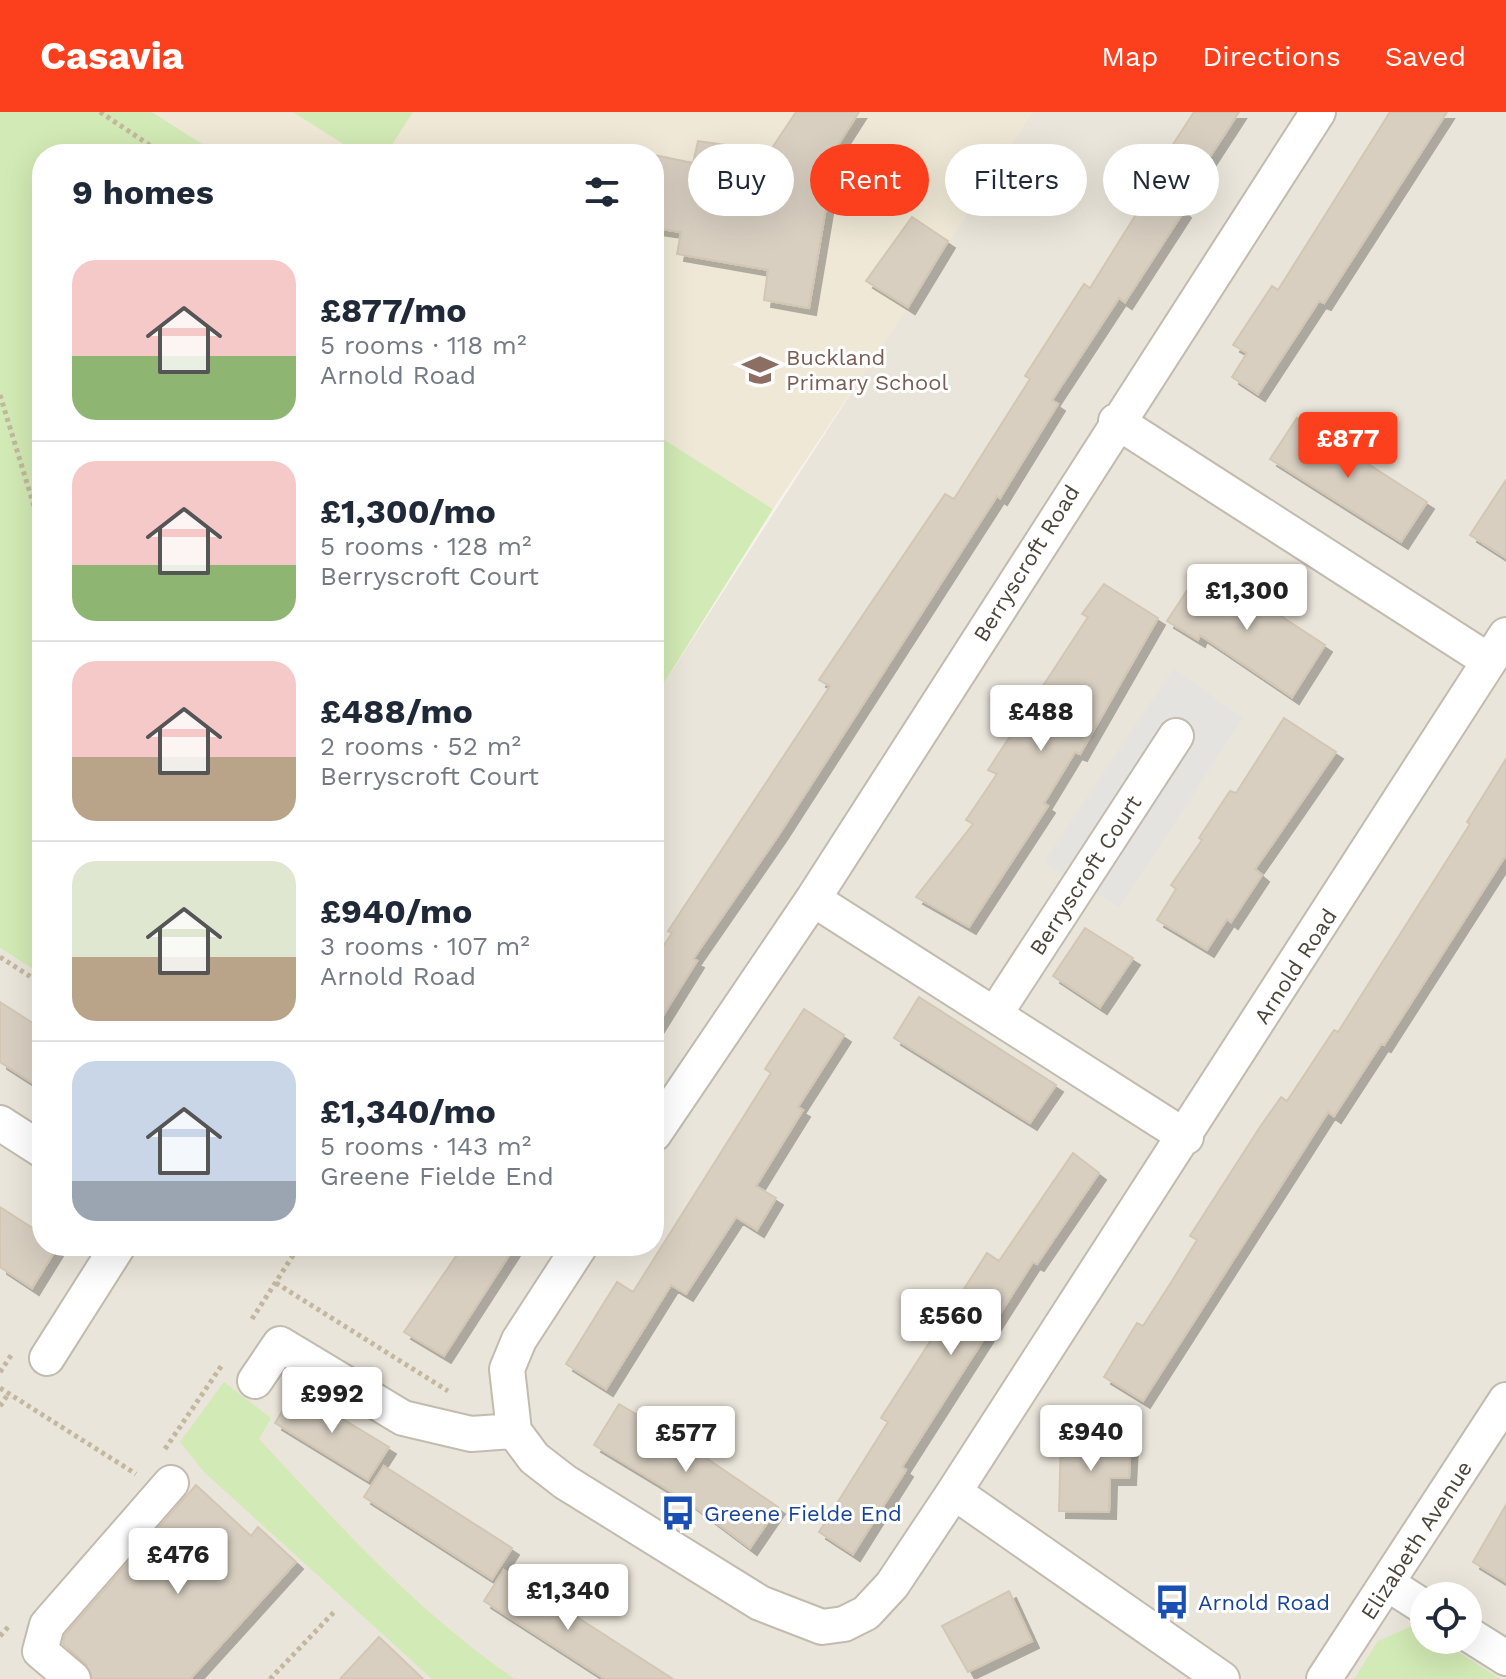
<!DOCTYPE html>
<meta charset="utf-8">
<style>
body{margin:0;font-family:"Work Sans",sans-serif;background:#f2f2f3;color:#1f2937;height:100vh;display:flex;flex-direction:column;font-size:30px;white-space:nowrap}
*{box-sizing:border-box;margin:0}
p{font-size:26px;color:#747a83}
.icon{flex:none;width:44px;height:44px;fill:none;stroke:currentColor;stroke-width:2;stroke-linecap:round;stroke-linejoin:round}
.map{position:relative;flex:1;overflow:hidden}
.details{position:absolute;left:32px;top:32px;width:632px;height:1112px;display:flex;flex-direction:column;background:#fff;border-radius:32px;box-shadow:0 8px 32px #0002}
.details>*{flex:none}
.banner{position:absolute;left:688px;top:32px;width:698px;height:72px;display:flex;gap:16px}
.buttons{position:absolute;left:1410px;top:1470px;display:grid;gap:16px}
.buttons a{display:grid;place-items:center;width:72px;height:72px;border-radius:50%;background:#fff;box-shadow:0 8px 32px #0002;font-size:40px}
.price{position:absolute;translate:-50% -68px;padding:0 18px;border-radius:8px;background:#fff;color:#222;font-size:26px;line-height:52px;filter:drop-shadow(0 2px 4px #0008)}
.price::after{content:'';position:absolute;left:50%;top:48px;width:24px;height:18px;margin-left:-12px;background:inherit;clip-path:polygon(0 0,100% 0,50% 100%)}
.price.active{background:#fc3f1d;color:#fff}
ul{padding:0;list-style:none}
li{display:flex;align-items:center;gap:24px;height:200px;padding:0 40px}
li+li{border-top:2px solid #e0e1e3}
li span{display:grid;place-items:center;flex:none;width:224px;height:160px;border-radius:24px;color:#555}
li>.icon{margin-inline-start:auto}
span .icon{width:96px;height:96px;fill:#fffc;stroke-width:1}
li b{font-size:34px}
h2{display:flex;justify-content:space-between;align-items:center;height:96px;padding:0 40px;font-size:34px}
.chip{padding:0 28px;border-radius:36px;background:#fff;box-shadow:0 8px 32px #0002;font-size:28px;line-height:72px}
.chip.active{background:#fc3f1d;color:#fff}
header{display:flex;align-items:center;gap:48px;box-sizing:border-box;height:112px;padding:0 40px;background:#fc3f1d;color:#fff}
header strong{font-size:38px}
nav{display:flex;gap:44px;margin-inline-start:auto;font-size:28px}
.map>svg:first-child{display:block}
</style>
<header>
<strong>Casavia</strong>
<nav><a>Map</a><a>Directions</a><a>Saved</a></nav>
</header>
<div class="map">
<svg width="1506" height="1567" viewBox="0 0 1506 1567">
<defs>
<filter id="shadow"><feDropShadow dx="7" dy="7" stdDeviation="0" flood-color="#0004"/></filter>
</defs>
<rect width="100%" height="100%" fill="#f6f3ec"/>
<!-- residential -->
<path fill="#eae5da" fill-rule="evenodd" d="M1032 0H1506V1567H0V836L42 863V1134H654V587ZM1424 1484H1468V1528H1424Z"/>
<!-- education -->
<path fill="#efe8d6" d="M152 0H1032L908 195 773 397 654 321V42H218Z"/>
<!-- green -->
<path fill="#d2eab5" d="M0 0H152L218 42H42V863L0 836Z
M293 0H413L386 42H359Z
M654 321 773 397 654 587Z
M224 1270 271 1306 259 1327C338 1412 419 1502 515 1567H432L204 1360 180 1330Z
M1412 1514 1424 1519V1528H1440L1500 1567H1354L1378 1529Z"/>
<!-- parking -->
<path fill="#e5e3e0" d="M1173 557 1243 606 1119 795 1044 750Z"/>
<!-- building -->
<path fill="#d8cfc1" stroke="#d3c7b4" stroke-width="2" filter="url(#shadow)" d="M796 0H859L836 36 809 196 764 188 768 158 677 142 681 120 654 116V43L693 51 698 29 770 39Z
M1194 0H1239L1178 94 1184 99 1125 190 1119 186 1052 288 1058 292 1000 386 997 384 780 721 693 847 697 849 654 918V848L672 821 668 819 830 574 819 568 945 382 954 387 1030 267 1025 264 1084 172 1090 176 1155 72 1149 69Z
M1390 0H1447L1324 191 1319 189 1258 282 1232 265 1247 241 1233 233 1272 174 1278 178Z
M912 105 948 129 908 195 866 169Z
M1297 306 1427 390 1401 430 1270 347Z
M1506 368V446L1470 423Z
M1200 459 1228 477 1232 472 1325 533 1292 585 1200 523 1198 528 1167 509Z
M1104 472 1158 506 1080 642 1075 640 1044 691 1048 694 969 815 916 785 973 712 966 708 997 662 988 658 1088 505 1082 502Z
M1284 606 1336 640 1255 757 1262 763 1231 810 1227 807 1207 838 1157 808 1176 777 1171 773 1202 728 1199 726 1230 679 1236 681Z
M1506 647V743L1384 933 1381 932 1334 1004 1328 1000 1143 1289 1104 1265 1137 1211 1143 1214 1172 1169 1197 1128 1190 1124 1260 1015 1281 985 1287 989 1334 918 1338 920 1470 712 1467 710Z
M1085 816 1133 846 1100 895 1053 864Z
M919 885 1056 973 1030 1011 894 926Z
M0 890 42 917V977L0 950Z
M804 897 844 923 798 995 803 998 756 1074 776 1086 757 1118 736 1105 686 1182 671 1173 606 1277 566 1252 617 1170 633 1180 771 961 765 957Z
M1073 1041 1099 1061 1037 1152 1033 1150 902 1355 906 1358 853 1442 819 1420 888 1310 881 1306 987 1141 999 1149Z
M0 1095 42 1122V1134H58L32 1176 0 1155Z
M463 1134H515L444 1244 404 1220Z
M295 1278 389 1335 368 1368 275 1311Z
M619 1292 680 1328 778 1395 750 1436 690 1391 594 1333Z
M1061 1327 1131 1329 1129 1366H1110L1109 1400 1059 1399Z
M384 1354 512 1436 492 1467 364 1385Z
M196 1373 251 1424 258 1415 296 1450 190 1567H92L86 1552 63 1532 65 1523Z
M1506 1393V1470L1473 1450Z
M504 1458 673 1567H605L484 1489Z
M1009 1479 1032 1529 968 1560 942 1514Z
M379 1525 423 1567H340Z"/>
<g fill="none" stroke-linecap="round" stroke-linejoin="round">
<!-- minor casing -->
<g stroke="#c2bbae" stroke-width="38">
<path id="minor" d="M1116 309 1489 549
M813 787 1186 1025
M995 902 1176 624
M0 1011 42 1038
M654 1022 813 787 1318 0
M580 1134 519 1228 507 1257 514 1319 534 1346 565 1370 760 1491 822 1515 844 1512 866 1501 892 1473 954 1380 1506 523
M47 1246 118 1134
M255 1269 280 1232 403 1306 471 1322 514 1319
M954 1380 1222 1567
M1388 1472 1424 1495
M1468 1522 1506 1546
M73 1567 40 1539 47 1513 171 1371
M1324 1567 1506 1288"/>
</g>
<!-- path -->
<path stroke="#c4b79f" stroke-width="5" stroke-dasharray="4 4" stroke-linecap="butt" d="M100 0 163 42
M0 283 42 420
M0 845 42 872
M276 1171 448 1279
M252 1207 299 1134
M0 1260 12 1242
M0 1276 136 1362
M0 1294 9 1281
M165 1337 222 1253
M0 1524 10 1513
M270 1567 335 1499"/>
<!-- minor -->
<use href="#minor" stroke="#fff" stroke-width="34"/>
</g>
<!-- icons -->
<defs>
<g id="school-bare" transform="scale(2.76)"><path d="M0-5L7-2L0 1L-7-2ZM-4 1L0 2.5L4 1V4Q0 6-4 4Z" fill="#8d6e63" stroke="#fff" stroke-width="2.5" paint-order="stroke"/></g>
<g id="bus-bare" transform="scale(2.76)"><path d="M-5-6H5V4H4V6H2V4H-2V6H-4V4H-5ZM-3.5-4V0h7V-4ZM-3.5 1.2v1.5H-2V1.2ZM2 1.2v1.5H3.5V1.2Z" fill="#1a4fb4" stroke="#fff" stroke-width="2.5" paint-order="stroke"/></g>
</defs>
<g fill-rule="evenodd">
<use href="#school-bare" x="760" y="258"/>
<use href="#bus-bare" x="678" y="1401"/>
<use href="#bus-bare" x="1172" y="1490"/>
</g>
<g text-anchor="middle" stroke-width="6" stroke-linejoin="round" paint-order="stroke">
<!-- education labels -->
<g font-size="22" fill="#785e54" stroke="#fff" text-anchor="start">
<text x="786" y="253">Buckland<tspan x="786" dy="25">Primary School</tspan></text>
</g>
<!-- street labels -->
<g font-size="22" fill="#4b4439" stroke="#fff">
<text transform="translate(1026 451) rotate(-58)" y="8">Berryscroft Road</text>
<text transform="translate(1085 763) rotate(-57)" y="8">Berryscroft Court</text>
<text transform="translate(1295 854) rotate(-57)" y="8">Arnold Road</text>
<text transform="translate(1416 1428) rotate(-57)" y="8">Elizabeth Avenue</text>
</g>
<!-- transit labels -->
<g font-size="22" fill="#164399" stroke="#fff" text-anchor="start">
<text x="704" y="1409">Greene Fielde End</text>
<text x="1198" y="1498">Arnold Road</text>
</g>
</g>
</svg>
<div class="buttons">
<a><svg class="icon" aria-label="locate" viewBox="0 0 24 24"><circle cx="12" cy="12" r="6"/><path d="M12 2v4M12 18v4M2 12h4M18 12h4"/></svg></a>
</div>
<b class="price active" style="left:1348px;top:368px">£877</b>
<b class="price" style="left:1247px;top:520px">£1,300</b>
<b class="price" style="left:1041px;top:641px">£488</b>
<b class="price" style="left:951px;top:1245px">£560</b>
<b class="price" style="left:332px;top:1323px">£992</b>
<b class="price" style="left:1091px;top:1361px">£940</b>
<b class="price" style="left:686px;top:1362px">£577</b>
<b class="price" style="left:178px;top:1484px">£476</b>
<b class="price" style="left:568px;top:1520px">£1,340</b>
<div class="banner">
<a class="chip">Buy</a>
<a class="chip active">Rent</a>
<a class="chip">Filters</a>
<a class="chip">New</a>
</div>
<section class="details">
<h2>9 homes<svg class="icon" aria-label="filters" viewBox="0 0 24 24"><path d="M4 7h16M4 17h16"/><circle cx="9" cy="7" r="2"/><circle cx="15" cy="17" r="2"/></svg></h2>
<ul>
<li><span style="background:linear-gradient(#f6c9c9 60%,#8fb573 0)"><svg class="icon" aria-label="home" viewBox="0 0 24 24"><path d="M3 11l9-7 9 7M6 9v11h12V9"/></svg></span><div><b>£877/mo</b><p>5 rooms · 118 m²</p><p>Arnold Road</p></div></li>
<li><span style="background:linear-gradient(#f6c9c9 65%,#8fb573 0)"><svg class="icon" aria-label="home" viewBox="0 0 24 24"><path d="M3 11l9-7 9 7M6 9v11h12V9"/></svg></span><div><b>£1,300/mo</b><p>5 rooms · 128 m²</p><p>Berryscroft Court</p></div></li>
<li><span style="background:linear-gradient(#f6c9c9 60%,#b9a48a 0)"><svg class="icon" aria-label="home" viewBox="0 0 24 24"><path d="M3 11l9-7 9 7M6 9v11h12V9"/></svg></span><div><b>£488/mo</b><p>2 rooms · 52 m²</p><p>Berryscroft Court</p></div></li>
<li><span style="background:linear-gradient(#dfe7d0 60%,#b9a48a 0)"><svg class="icon" aria-label="home" viewBox="0 0 24 24"><path d="M3 11l9-7 9 7M6 9v11h12V9"/></svg></span><div><b>£940/mo</b><p>3 rooms · 107 m²</p><p>Arnold Road</p></div></li>
<li><span style="background:linear-gradient(#c9d6e8 75%,#9aa5b1 0)"><svg class="icon" aria-label="home" viewBox="0 0 24 24"><path d="M3 11l9-7 9 7M6 9v11h12V9"/></svg></span><div><b>£1,340/mo</b><p>5 rooms · 143 m²</p><p>Greene Fielde End</p></div></li>
</ul>
</section>
</div>
